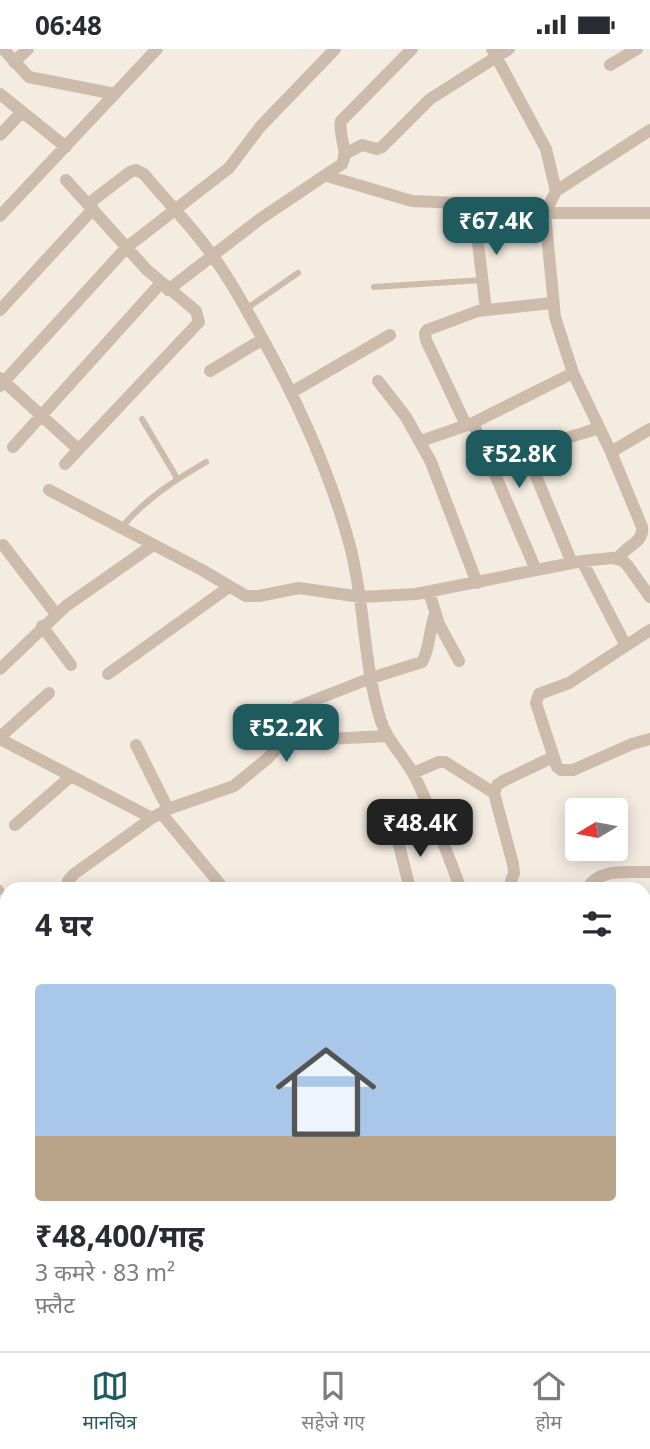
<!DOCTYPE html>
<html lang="hi">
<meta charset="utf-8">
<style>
body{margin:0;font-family:"Noto Sans","Noto Sans Devanagari",sans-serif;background:#f2f2f3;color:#2b2b33;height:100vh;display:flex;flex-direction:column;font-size:26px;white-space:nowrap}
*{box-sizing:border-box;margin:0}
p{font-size:23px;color:#7c7c81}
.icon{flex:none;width:38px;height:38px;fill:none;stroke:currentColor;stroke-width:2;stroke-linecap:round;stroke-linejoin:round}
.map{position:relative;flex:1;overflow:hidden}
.panel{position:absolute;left:0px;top:833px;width:651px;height:469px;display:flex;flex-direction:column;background:#fff;border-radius:21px 21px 0 0;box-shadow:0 4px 18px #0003}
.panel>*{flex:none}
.needle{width:46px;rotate:260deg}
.controls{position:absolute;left:565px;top:749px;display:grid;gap:14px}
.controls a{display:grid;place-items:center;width:63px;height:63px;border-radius:7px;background:#fff;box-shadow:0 4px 18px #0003;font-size:35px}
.price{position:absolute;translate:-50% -60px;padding:0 16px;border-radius:14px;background:#1f5a5e;color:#fff;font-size:23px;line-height:46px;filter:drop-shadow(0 2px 4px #0008)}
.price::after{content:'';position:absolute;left:50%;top:42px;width:21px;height:16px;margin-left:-10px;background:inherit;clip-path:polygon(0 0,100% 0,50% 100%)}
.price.active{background:#222;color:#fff}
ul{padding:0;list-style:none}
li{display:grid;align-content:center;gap:14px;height:371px;padding:0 35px}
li+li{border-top:2px solid #e1e1e2}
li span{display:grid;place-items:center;height:217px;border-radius:7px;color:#555}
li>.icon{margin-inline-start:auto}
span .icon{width:126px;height:126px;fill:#fffc;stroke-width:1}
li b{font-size:30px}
h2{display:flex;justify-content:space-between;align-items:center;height:84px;padding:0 35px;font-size:30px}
.status{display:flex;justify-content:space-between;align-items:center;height:49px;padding:0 35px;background:#fff;direction:ltr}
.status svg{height:19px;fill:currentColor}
.tabs{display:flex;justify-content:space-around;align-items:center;height:98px;border-top:2px solid #e1e1e2;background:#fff;font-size:19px;color:#7c7c81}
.tabs a{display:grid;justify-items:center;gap:4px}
.tabs .active{color:#1f5a5e}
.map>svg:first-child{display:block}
</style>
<div class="status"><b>06:48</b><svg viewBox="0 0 49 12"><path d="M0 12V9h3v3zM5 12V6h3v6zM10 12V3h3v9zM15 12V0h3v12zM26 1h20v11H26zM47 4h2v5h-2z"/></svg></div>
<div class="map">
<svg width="650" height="1302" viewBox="0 0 650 1302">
<rect width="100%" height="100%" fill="#f4ebe1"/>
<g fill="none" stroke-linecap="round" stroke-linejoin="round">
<!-- service -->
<path stroke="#cdbbac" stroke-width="6" d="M374 238 482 231
M246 260 298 224
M142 370 177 429
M121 479C144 451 175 431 206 413
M0 839 7 850"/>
<!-- minor -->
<path stroke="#cdbbac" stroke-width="12" d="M3 0 29 28 115 45
M492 0 546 100 556 142
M14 13 28 0
M610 16 637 0
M0 45 66 98
M0 86 22 63
M345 105 362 96 377 100 382 98 430 50 509 0
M327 127 412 152 481 155 545 164H650
M88 155 130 123 136 121 144 125C166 152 192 177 212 206 231 231 246 260 261 287 298 353 330 423 350 497 365 553 363 613 380 669 386 691 404 707 415 728 433 764 446 802 461 840
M481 155 478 194 486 261
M0 167 157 0
M168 241 260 170 342 115C349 101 338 87 341 72L412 0
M0 261 93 160
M210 322 263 290
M0 329 78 400
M378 332 406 368 431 413 477 534
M0 337 127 198 229 119 260 78 335 0
M292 343 390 286
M473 374 536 521
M466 376 426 291 425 284 427 281 478 262 552 254
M421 392 473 374 573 324
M13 398 161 234
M611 403 650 380
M65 415 199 273 196 262 147 221 66 131
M49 441 202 521 246 547H259L299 539 361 548 416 545 582 512 612 509 622 511 628 517 650 548
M3 496 56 565
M618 509C627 496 644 494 642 478L611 403 573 324 555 268 545 164 556 142 650 81
M582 512 626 597
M572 514 531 415C541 392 577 387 599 379
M429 543 439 575 459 612
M42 577 71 616
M650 581 569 634 539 645 536 654 557 718 561 721H573L632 695 650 690
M0 620 66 557 153 496
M108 625 229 538
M0 688 49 644
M0 690 152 769
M284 692 388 687
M136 696 168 760
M413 724 439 713H445L494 744
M161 764 224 840
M15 776 70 728
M397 788 410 840
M511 832 514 824 513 815 494 744 497 736 503 732 553 708
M66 840 68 832 74 825 152 769 168 760 234 737 268 709 284 692 297 658 371 629 422 613C430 600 429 581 435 565
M587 840C599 818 628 824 650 823
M644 868 650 870
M0 898 7 896
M644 1075 650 1117
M0 1138 7 1133
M644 1187 650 1182
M0 1211 7 1221
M644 1221 650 1242
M644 1269 650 1256
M45 1295 46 1302
M223 1295 234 1302
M366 1295 368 1302
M495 1295 503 1302
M430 1302 440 1295
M534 1302 546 1295
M610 1302 617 1295"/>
</g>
</svg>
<div class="controls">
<a><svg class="needle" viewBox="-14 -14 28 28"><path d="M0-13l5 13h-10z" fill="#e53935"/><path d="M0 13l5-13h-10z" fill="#7c7c81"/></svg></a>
</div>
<b class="price" style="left:496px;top:208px">₹67.4K</b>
<b class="price" style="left:519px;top:441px">₹52.8K</b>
<b class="price" style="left:286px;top:715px">₹52.2K</b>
<b class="price active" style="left:420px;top:810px">₹48.4K</b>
<section class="panel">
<h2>4 घर<svg class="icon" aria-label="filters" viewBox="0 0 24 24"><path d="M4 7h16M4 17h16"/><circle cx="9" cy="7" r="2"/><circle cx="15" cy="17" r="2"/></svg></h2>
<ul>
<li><span style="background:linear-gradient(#a9c7e8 70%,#b9a48a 0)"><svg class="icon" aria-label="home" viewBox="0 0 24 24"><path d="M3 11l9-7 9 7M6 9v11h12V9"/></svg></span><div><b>₹48,400/माह</b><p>3 कमरे · 83 m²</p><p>फ़्लैट</p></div></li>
</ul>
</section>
</div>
<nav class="tabs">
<a class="active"><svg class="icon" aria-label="map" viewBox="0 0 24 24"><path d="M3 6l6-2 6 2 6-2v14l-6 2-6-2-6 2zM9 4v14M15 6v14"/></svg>मानचित्र</a>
<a><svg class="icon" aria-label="saved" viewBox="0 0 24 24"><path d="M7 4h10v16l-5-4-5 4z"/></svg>सहेजे गए</a>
<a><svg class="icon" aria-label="home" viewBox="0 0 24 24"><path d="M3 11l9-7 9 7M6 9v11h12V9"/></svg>होम</a>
</nav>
